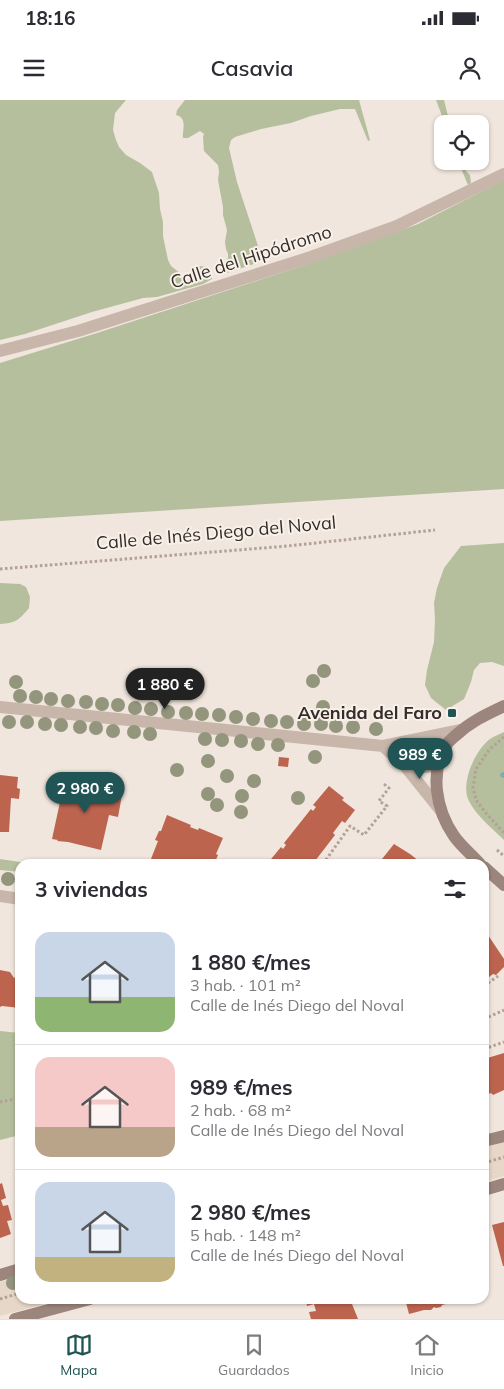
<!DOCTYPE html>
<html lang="es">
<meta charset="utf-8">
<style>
body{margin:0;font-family:Mulish,sans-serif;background:#f7f7f7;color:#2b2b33;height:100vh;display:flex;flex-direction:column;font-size:19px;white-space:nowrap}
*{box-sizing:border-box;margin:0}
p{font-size:16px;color:#7c7c81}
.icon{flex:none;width:28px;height:28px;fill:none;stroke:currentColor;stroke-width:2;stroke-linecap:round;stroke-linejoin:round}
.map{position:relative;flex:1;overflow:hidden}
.side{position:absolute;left:15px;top:759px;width:474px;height:445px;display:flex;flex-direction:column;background:#fff;border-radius:15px;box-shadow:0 1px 4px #0004}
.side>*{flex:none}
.buttons{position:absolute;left:434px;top:15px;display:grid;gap:10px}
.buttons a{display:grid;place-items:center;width:55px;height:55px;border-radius:10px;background:#fff;box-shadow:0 1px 4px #0004;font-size:25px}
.price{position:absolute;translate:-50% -42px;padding:0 11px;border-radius:18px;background:#215454;color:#fff;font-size:16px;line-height:32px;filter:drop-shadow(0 1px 2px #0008)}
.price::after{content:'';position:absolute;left:50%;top:30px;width:15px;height:11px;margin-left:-8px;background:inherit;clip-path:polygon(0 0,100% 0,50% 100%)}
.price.active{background:#222;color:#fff}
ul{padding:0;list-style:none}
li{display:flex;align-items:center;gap:15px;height:125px;padding:0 20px}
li+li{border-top:1px solid #e1e1e2}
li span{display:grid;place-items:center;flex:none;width:140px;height:100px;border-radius:15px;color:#555}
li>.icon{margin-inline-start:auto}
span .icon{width:60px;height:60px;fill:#fffc;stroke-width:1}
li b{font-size:21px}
h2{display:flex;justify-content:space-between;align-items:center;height:60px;padding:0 20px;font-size:21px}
.status{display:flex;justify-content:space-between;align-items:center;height:35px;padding:0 25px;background:#fff;direction:ltr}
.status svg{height:14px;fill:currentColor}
header{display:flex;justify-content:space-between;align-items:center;height:65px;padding:0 20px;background:#fff;font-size:22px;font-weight:600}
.tabs{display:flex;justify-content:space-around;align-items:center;height:70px;border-top:1px solid #e1e1e2;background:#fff;font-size:14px;color:#7c7c81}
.tabs a{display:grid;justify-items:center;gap:2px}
.tabs .active{color:#215454}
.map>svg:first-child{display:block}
</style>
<div class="status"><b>18:16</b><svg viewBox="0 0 49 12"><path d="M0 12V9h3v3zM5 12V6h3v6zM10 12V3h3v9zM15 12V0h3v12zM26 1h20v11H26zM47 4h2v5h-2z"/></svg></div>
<header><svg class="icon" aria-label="menu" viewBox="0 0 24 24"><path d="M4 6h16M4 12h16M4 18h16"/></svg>Casavia<svg class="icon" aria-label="person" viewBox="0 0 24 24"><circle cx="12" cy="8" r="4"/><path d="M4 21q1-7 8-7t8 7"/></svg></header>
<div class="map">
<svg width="504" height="1219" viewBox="0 0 504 1219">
<rect width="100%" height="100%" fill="#f0e6dd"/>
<!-- green -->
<path fill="#b5bf9e" d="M0 0H126L115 13 113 30 116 40 119 47 126 55 140 63 152 72 159 93 160 109 163 122V136L168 160 171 166 181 174 185 184H190L193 180 194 170 199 166 207 167 212 175V179L203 184 157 197 143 198 92 212 25 234 0 240Z
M185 0H359L370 40 368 41 355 9H340L311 16 291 23 261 29 235 37 231 40 229 48 237 82 263 161 224 174 220 171 222 165 228 158V154L226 149 225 142 227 130 223 115V107L218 80 219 72 218 65 204 51 203 37 204 34 200 31 188 38H183C182 30 188 18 176 15L177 10Z
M436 0H444L450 24H445Z
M458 61H462L466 71 470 75 471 83 468 85Z
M504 80V389L0 421V263L97 233 302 166 418 124Z
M504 443V566L492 562 480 563 474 570 471 582 464 599 446 610 431 598 425 585 427 570 434 542 435 520 434 503 437 488 444 468 461 446Z
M0 483 20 484 26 487 30 497 29 508C19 520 16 523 0 524Z
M504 632V740C492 728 475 715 468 699 461 681 476 649 490 639 494 636 500 634 504 632Z
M0 759 33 764H20V772L0 770Z
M0 931 20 933V1035L0 1040Z"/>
<!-- plaza -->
<path fill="#e7d7c6" d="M504 1042V1076L484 1082V1048Z
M20 1176V1199H61L0 1216V1182Z"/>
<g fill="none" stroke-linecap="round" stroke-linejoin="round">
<!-- stream -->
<path stroke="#7eacab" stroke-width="5.5" d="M503 675H504"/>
</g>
<!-- building -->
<path fill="#bd644f" d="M279 657 289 658 288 667 278 666Z
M0 675 18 677 17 688 20 689 19 699 11 698 9 732H0Z
M65 679 78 682 79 679 91 681 90 688 104 691V689L122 695 118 717 109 715 101 750 68 742 57 741 58 740 52 739Z
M329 686 344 698 342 700 355 710 345 723 342 721 333 733 335 735 315 761 312 759 309 764H267L281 747 283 749 286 745 284 743 311 709 313 711 316 707 313 705Z
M167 715 191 725 190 727 198 730 199 728 223 738 216 754 218 755 214 764H149L158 741 155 740 159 731H161Z
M394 744 410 754 423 764H386L387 763 382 759Z
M488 835 504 859V867L496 875 493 874 484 881V838Z
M0 870 10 872 14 878 18 875 16 873V871L18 870 20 872V908L2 906 0 907Z
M504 953V990L493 995 491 993 484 996V959Z
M2 1083 6 1098 1 1100 3 1106 8 1105 12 1120 7 1121 11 1134 0 1138V1084Z
M504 1122V1166H503L492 1125Z
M306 1199H350L358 1219H311L309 1212 316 1211 314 1204 307 1206Z
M405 1199H456L457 1201 442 1205 441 1207 436 1208 434 1207 431 1210H424L409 1214Z"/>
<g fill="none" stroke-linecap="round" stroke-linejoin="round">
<!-- path -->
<path stroke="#b4a094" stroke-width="3" stroke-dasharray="2.5 2.5" stroke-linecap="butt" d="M0 469 288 446 435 430
M504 637 489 650 476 669 473 687 476 700 485 712 504 733
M497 750 504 756
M323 764 350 726 364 735 387 706 379 701 389 688 385 685 387 682
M484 886 498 876
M484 919 504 910
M484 939 487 947
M484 949 504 942
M0 1002 20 998
M484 1063 504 1057
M0 1199 20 1193"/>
<!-- street -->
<path stroke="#c8b6aa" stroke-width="12" d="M0 251 78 231 311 157 397 126 504 74
M0 607 383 646 461 630
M383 646 405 666 441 711
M401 661 426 667 439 663 427 652 402 643
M0 796 20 799"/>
<!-- secondary -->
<path stroke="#9b857c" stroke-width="12" d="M480 764C472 755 461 746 454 736 436 710 429 672 447 644 449 641 452 639 455 636 470 622 485 615 504 606
M484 767 504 785
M484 1041 504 1036
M484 1090 504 1084
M0 1175 20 1169
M15 1219 90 1199"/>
</g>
<!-- trees -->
<g fill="#93957d">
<circle cx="324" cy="571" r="7"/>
<circle cx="313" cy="581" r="7"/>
<circle cx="16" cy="582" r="7"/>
<circle cx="20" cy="596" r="7"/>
<circle cx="36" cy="597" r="7"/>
<circle cx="51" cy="599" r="7"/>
<circle cx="68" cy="601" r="7"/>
<circle cx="86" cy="602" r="7"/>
<circle cx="102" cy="604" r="7"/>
<circle cx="118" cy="605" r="7"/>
<circle cx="323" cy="607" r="7"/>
<circle cx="135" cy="608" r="7"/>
<circle cx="151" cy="609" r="7"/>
<circle cx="168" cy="612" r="7"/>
<circle cx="186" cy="613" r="7"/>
<circle cx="202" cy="614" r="7"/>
<circle cx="219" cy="615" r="7"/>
<circle cx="236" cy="617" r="7"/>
<circle cx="253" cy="619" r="7"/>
<circle cx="271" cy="621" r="7"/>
<circle cx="9" cy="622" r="7"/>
<circle cx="27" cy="622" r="7"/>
<circle cx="287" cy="622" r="7"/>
<circle cx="45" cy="624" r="7"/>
<circle cx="304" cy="624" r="7"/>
<circle cx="321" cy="624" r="7"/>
<circle cx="61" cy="625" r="7"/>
<circle cx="336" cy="626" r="7"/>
<circle cx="80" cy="627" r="7"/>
<circle cx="353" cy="627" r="7"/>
<circle cx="96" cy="628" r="7"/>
<circle cx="376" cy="629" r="7"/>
<circle cx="113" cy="631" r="7"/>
<circle cx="134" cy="632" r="7"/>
<circle cx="150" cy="634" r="7"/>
<circle cx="205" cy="639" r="7"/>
<circle cx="222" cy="640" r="7"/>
<circle cx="241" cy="641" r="7"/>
<circle cx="258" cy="644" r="7"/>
<circle cx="278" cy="645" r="7"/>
<circle cx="315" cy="657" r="7"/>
<circle cx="208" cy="661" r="7"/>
<circle cx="177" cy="670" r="7"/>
<circle cx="227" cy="676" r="7"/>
<circle cx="254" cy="681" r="7"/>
<circle cx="208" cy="694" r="7"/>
<circle cx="242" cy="696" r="7"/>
<circle cx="298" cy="698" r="7"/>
<circle cx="217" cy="705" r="7"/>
<circle cx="241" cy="712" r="7"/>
<circle cx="8" cy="779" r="7"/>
<circle cx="13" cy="1183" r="7"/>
</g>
<!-- markers -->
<rect fill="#215454" stroke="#f8f1e9" stroke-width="2" x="447" y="608" width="10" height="10" rx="2.5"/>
<g text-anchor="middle" stroke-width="4" stroke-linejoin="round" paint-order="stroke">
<!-- street labels -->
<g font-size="18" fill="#362c29" stroke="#f8f1e9">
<text transform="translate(251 157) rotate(-18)" y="6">Calle del Hipódromo</text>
<text transform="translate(216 433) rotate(-5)" y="6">Calle de Inés Diego del Noval</text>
</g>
<!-- poi labels -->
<g font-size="18" font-weight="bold" fill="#362c29" stroke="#f8f1e9" text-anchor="end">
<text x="442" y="619">Avenida del Faro</text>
</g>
</g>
</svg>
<div class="buttons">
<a><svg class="icon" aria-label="locate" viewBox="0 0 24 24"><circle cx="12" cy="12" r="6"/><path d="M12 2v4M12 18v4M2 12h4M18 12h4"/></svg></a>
</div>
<b class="price active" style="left:165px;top:610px">1 880 €</b>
<b class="price" style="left:420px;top:680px">989 €</b>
<b class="price" style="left:85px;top:714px">2 980 €</b>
<section class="side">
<h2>3 viviendas<svg class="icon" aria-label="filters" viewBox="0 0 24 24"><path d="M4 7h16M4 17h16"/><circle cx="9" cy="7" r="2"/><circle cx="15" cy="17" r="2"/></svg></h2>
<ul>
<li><span style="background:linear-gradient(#c9d6e8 65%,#8fb573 0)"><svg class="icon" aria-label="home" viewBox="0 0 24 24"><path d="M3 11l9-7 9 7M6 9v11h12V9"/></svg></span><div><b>1 880 €/mes</b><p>3 hab. · 101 m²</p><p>Calle de Inés Diego del Noval</p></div></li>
<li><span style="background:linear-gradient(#f6c9c9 70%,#b9a48a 0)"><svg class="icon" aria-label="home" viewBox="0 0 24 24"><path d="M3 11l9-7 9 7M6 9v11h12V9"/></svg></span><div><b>989 €/mes</b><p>2 hab. · 68 m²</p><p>Calle de Inés Diego del Noval</p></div></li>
<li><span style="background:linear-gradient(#c9d6e8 75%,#c2b280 0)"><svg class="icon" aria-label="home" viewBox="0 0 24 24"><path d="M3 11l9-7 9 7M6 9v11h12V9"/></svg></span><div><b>2 980 €/mes</b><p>5 hab. · 148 m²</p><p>Calle de Inés Diego del Noval</p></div></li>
</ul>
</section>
</div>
<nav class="tabs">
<a class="active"><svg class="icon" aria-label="map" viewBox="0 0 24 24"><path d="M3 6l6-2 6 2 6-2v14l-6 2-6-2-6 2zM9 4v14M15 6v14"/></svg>Mapa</a>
<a><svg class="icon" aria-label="saved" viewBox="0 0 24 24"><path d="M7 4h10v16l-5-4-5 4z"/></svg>Guardados</a>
<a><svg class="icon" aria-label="home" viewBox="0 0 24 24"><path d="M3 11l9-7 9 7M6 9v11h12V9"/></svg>Inicio</a>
</nav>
